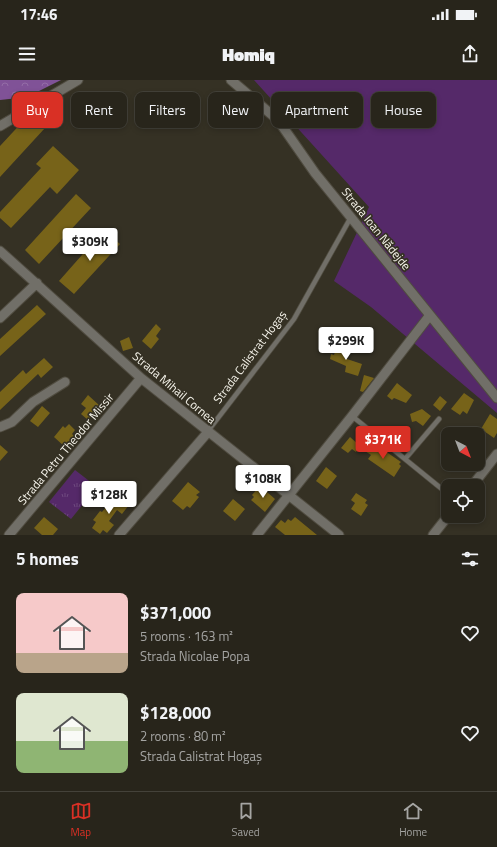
<!DOCTYPE html>
<meta charset="utf-8">
<style>
body{margin:0;font-family:"Titillium Web",sans-serif;background:#302d24;color:#f1f3f6;height:100vh;display:flex;flex-direction:column;font-size:15px;white-space:nowrap}
*{box-sizing:border-box;margin:0}
p{font-size:13px;color:#a5a5a3}
.icon{flex:none;width:22px;height:22px;fill:none;stroke:currentColor;stroke-width:2;stroke-linecap:round;stroke-linejoin:round}
.map{position:relative;height:455px;overflow:hidden}
.details{display:flex;flex-direction:column;background:#28251b;flex:1}
.details>*{flex:none}
.guide{position:absolute;left:12px;top:12px;width:473px;height:36px;display:flex;gap:8px}
.needle{width:26px;rotate:138deg}
.tools{position:absolute;left:441px;top:347px;display:grid;gap:8px}
.tools a{display:grid;place-items:center;width:44px;height:44px;border-radius:8px;background:#28251b;box-shadow:0 2px 6px #0003,0 0 0 1px #44423a;font-size:20px}
.price{position:absolute;translate:-50% -34px;padding:0 9px;border-radius:4px;background:#fff;color:#222;font-size:13px;line-height:26px;filter:drop-shadow(0 1px 2px #0008)}
.price::after{content:'';position:absolute;left:50%;top:24px;width:12px;height:9px;margin-left:-6px;background:inherit;clip-path:polygon(0 0,100% 0,50% 100%)}
.price.selected{background:#d93025;color:#fff}
ul{padding:0;list-style:none}
li{display:flex;align-items:center;gap:12px;height:100px;padding:0 16px}
li span{display:grid;place-items:center;flex:none;width:112px;height:80px;border-radius:8px;color:#555}
li>.icon{margin-inline-start:auto}
span .icon{width:48px;height:48px;fill:#fffc;stroke-width:1}
li b{font-size:17px}
h2{display:flex;justify-content:space-between;align-items:center;height:48px;padding:0 16px;font-size:17px}
.pill{padding:0 14px;border-radius:8px;background:#28251b;box-shadow:0 2px 6px #0003,0 0 0 1px #44423a;font-size:14px;line-height:36px}
.pill.selected{background:#d93025;color:#fff}
.status{display:flex;justify-content:space-between;align-items:center;height:28px;padding:0 20px;background:#28251b;direction:ltr}
.status svg{height:11px;fill:currentColor}
header{display:flex;justify-content:space-between;align-items:center;height:52px;padding:0 16px;background:#28251b;font-size:18px;font-weight:800}
.tabs{display:flex;justify-content:space-around;align-items:center;height:56px;border-top:1px solid #44423a;background:#28251b;font-size:11px;color:#a5a5a3}
.tabs a{display:grid;justify-items:center;gap:2px}
.tabs .selected{color:#d93025}
.map>svg:first-child{display:block}
</style>
<div class="status"><b>17:46</b><svg viewBox="0 0 49 12"><path d="M0 12V9h3v3zM5 12V6h3v6zM10 12V3h3v9zM15 12V0h3v12zM26 1h20v11H26zM47 4h2v5h-2z"/></svg></div>
<header><svg class="icon" aria-label="menu" viewBox="0 0 24 24"><path d="M4 6h16M4 12h16M4 18h16"/></svg>Homiq<svg class="icon" aria-label="share" viewBox="0 0 24 24"><path d="M12 15V3M7 8l5-5 5 5M5 13v7h14v-7"/></svg></header>
<div class="map">
<svg width="497" height="455" viewBox="0 0 497 455">
<defs>
<pattern id="forest-crowns" width="20" height="18" patternUnits="userSpaceOnUse"><rect width="20" height="18" fill="#805297"/><path d="M2 6a3 3 0 1 1 6 0M12 15a3 3 0 1 1 6 0" fill="none" stroke="#936ca6"/></pattern>
<pattern id="park-tufts" width="24" height="20" patternUnits="userSpaceOnUse"><rect width="24" height="20" fill="#552969"/><path d="M3 7l-1-3M5 7V3M7 7l1-3M15 17l-1-3M17 17v-4M19 17l1-3" fill="none" stroke="#6e497f"/></pattern>
</defs>
<rect width="100%" height="100%" fill="#353124"/>
<!-- grass -->
<path fill="#552969" d="M254 0H497V333L371 227 334 201 369 127Z"/>
<!-- forest -->
<path fill="url(#forest-crowns)" d="M0 0H61L27 17 0 20Z"/>
<!-- park -->
<path fill="url(#park-tufts)" d="M75 390 97 407 71 439 49 422Z"/>
<!-- building -->
<path fill="#776319" d="M31 35 45 48 0 97V66L26 38Z
M53 66 79 90 57 114 50 107 11 148 0 138V132L41 88 36 84Z
M76 114 91 128 39 184 25 170Z
M104 150 120 164 74 214 59 201Z
M37 225 46 234 0 276V259Z
M156 244 161 249 156 256 159 259 151 269 142 261Z
M129 257 133 268 123 271 120 261Z
M341 264 348 267 344 278 362 284 358 296 345 292 346 286 330 279 331 274 334 275 335 272 338 273Z
M44 278 53 287 41 298 38 294 0 330V312L23 290 26 294Z
M364 295 374 298 363 312 360 311Z
M397 303 412 315 406 323 394 318 392 320 387 316Z
M464 313 474 320 467 334 463 331 460 335 451 329Z
M88 315 100 326 88 340 81 334 86 328 81 324Z
M440 316 447 322 440 331 433 325Z
M42 326 50 333 38 347 30 341Z
M422 329 431 336 423 346 416 341 412 342 410 334Z
M490 334 497 339V353L494 358 481 349Z
M69 344 75 350 72 354 74 356 65 367 54 357 63 346 65 348Z
M350 357 360 366 356 372 352 369 348 373 341 368Z
M372 362 401 382 399 384 401 386 394 397 368 379 371 375 365 371Z
M0 365 8 372 0 381Z
M326 387 337 396 327 409 316 401Z
M188 402 200 412 196 415 199 417 190 428 187 426 183 430 172 421Z
M260 406 275 419 265 432 251 420 254 417 252 415Z
M356 413 367 420 365 423 368 425 361 436 351 429 355 423 351 420Z
M116 415 129 425 122 434 117 430 109 441 114 445 107 453 103 450 100 454 92 448 96 442 93 440 100 431 102 432Z
M233 419 245 429 235 441 223 431Z
M44 437 58 449 53 455H42L34 448Z
M295 437 317 455H285L275 447 281 440 285 443 288 439 291 441Z"/>
<g fill="none" stroke-linecap="round" stroke-linejoin="round">
<!-- lane casing -->
<g stroke="#504c40" stroke-width="6">
<path id="lane" d="M352 336 448 414
M208 351 294 239 351 137
M405 379 439 339"/>
</g>
<!-- street casing -->
<g stroke="#504c40" stroke-width="11">
<path id="street" d="M231 0 278 40 315 93 497 318
M0 46 78 0
M0 171 141 298 339 455
M0 238 37 203
M0 347 12 342 33 322 65 302
M472 406 497 374
M9 455 141 298
M119 455 208 352
M257 455 352 336 430 235
M433 455 448 436"/>
</g>
<!-- lane -->
<use href="#lane" stroke="#716f68" stroke-width="4.5"/>
<!-- street -->
<use href="#street" stroke="#716f68" stroke-width="9"/>
</g>
<g text-anchor="middle" stroke-width="3.5" stroke-linejoin="round" paint-order="stroke">
<!-- street labels -->
<g font-size="12" fill="#f7f5ec" stroke="#353124">
<text transform="translate(376 149) rotate(51)" y="4">Strada Ioan Nădejde</text>
<text transform="translate(250 277) rotate(-53)" y="4">Strada Calistrat Hogaș</text>
<text transform="translate(174 308) rotate(40)" y="4">Strada Mihail Cornea</text>
<text transform="translate(66 369) rotate(-50)" y="4">Strada Petru Theodor Missir</text>
</g>
</g>
</svg>
<div class="tools">
<a><svg class="needle" viewBox="-14 -14 28 28"><path d="M0-13l5 13h-10z" fill="#e53935"/><path d="M0 13l5-13h-10z" fill="#a5a5a3"/></svg></a>
<a><svg class="icon" aria-label="locate" viewBox="0 0 24 24"><circle cx="12" cy="12" r="6"/><path d="M12 2v4M12 18v4M2 12h4M18 12h4"/></svg></a>
</div>
<b class="price" style="left:90px;top:182px">$309K</b>
<b class="price" style="left:346px;top:281px">$299K</b>
<b class="price selected" style="left:383px;top:380px">$371K</b>
<b class="price" style="left:263px;top:419px">$108K</b>
<b class="price" style="left:109px;top:435px">$128K</b>
<div class="guide">
<a class="pill selected">Buy</a>
<a class="pill">Rent</a>
<a class="pill">Filters</a>
<a class="pill">New</a>
<a class="pill">Apartment</a>
<a class="pill">House</a>
</div>
</div>
<section class="details">
<h2>5 homes<svg class="icon" aria-label="filters" viewBox="0 0 24 24"><path d="M4 7h16M4 17h16"/><circle cx="9" cy="7" r="2"/><circle cx="15" cy="17" r="2"/></svg></h2>
<ul>
<li><span style="background:linear-gradient(#f6c9c9 75%,#b9a48a 0)"><svg class="icon" aria-label="home" viewBox="0 0 24 24"><path d="M3 11l9-7 9 7M6 9v11h12V9"/></svg></span><div><b>$371,000</b><p>5 rooms · 163 m²</p><p>Strada Nicolae Popa</p></div><svg class="icon" aria-label="heart" viewBox="0 0 24 24"><path d="M12 20l-8-8c-3-5 5-10 8-4 3-6 11-1 8 4z"/></svg></li>
<li><span style="background:linear-gradient(#dfe7d0 60%,#8fb573 0)"><svg class="icon" aria-label="home" viewBox="0 0 24 24"><path d="M3 11l9-7 9 7M6 9v11h12V9"/></svg></span><div><b>$128,000</b><p>2 rooms · 80 m²</p><p>Strada Calistrat Hogaș</p></div><svg class="icon" aria-label="heart" viewBox="0 0 24 24"><path d="M12 20l-8-8c-3-5 5-10 8-4 3-6 11-1 8 4z"/></svg></li>
</ul>
</section>
<nav class="tabs">
<a class="selected"><svg class="icon" aria-label="map" viewBox="0 0 24 24"><path d="M3 6l6-2 6 2 6-2v14l-6 2-6-2-6 2zM9 4v14M15 6v14"/></svg>Map</a>
<a><svg class="icon" aria-label="saved" viewBox="0 0 24 24"><path d="M7 4h10v16l-5-4-5 4z"/></svg>Saved</a>
<a><svg class="icon" aria-label="home" viewBox="0 0 24 24"><path d="M3 11l9-7 9 7M6 9v11h12V9"/></svg>Home</a>
</nav>
